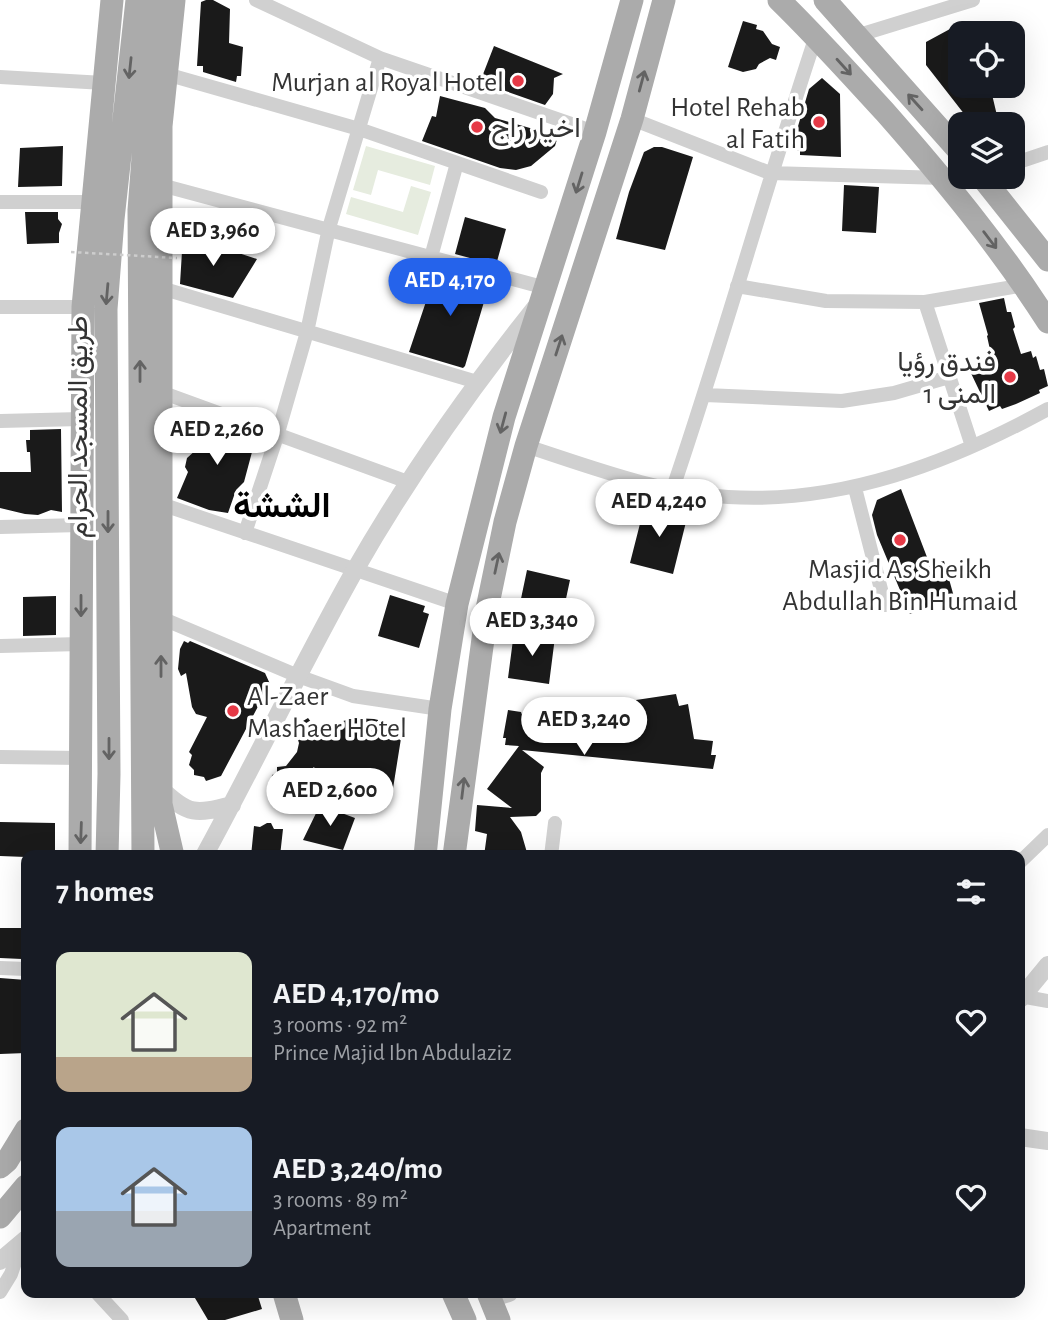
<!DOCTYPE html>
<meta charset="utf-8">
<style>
body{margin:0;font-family:"Alegreya Sans",Vazirmatn,sans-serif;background:#242831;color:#f1f3f6;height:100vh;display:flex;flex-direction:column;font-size:26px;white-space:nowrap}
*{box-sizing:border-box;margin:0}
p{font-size:23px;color:#9ea1a6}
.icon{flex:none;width:38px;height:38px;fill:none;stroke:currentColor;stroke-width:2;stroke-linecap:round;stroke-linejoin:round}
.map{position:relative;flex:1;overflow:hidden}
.drawer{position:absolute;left:21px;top:850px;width:1004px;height:448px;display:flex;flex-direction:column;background:#171b24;border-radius:14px;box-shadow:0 7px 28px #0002}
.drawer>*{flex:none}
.controls{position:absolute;left:948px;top:21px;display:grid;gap:14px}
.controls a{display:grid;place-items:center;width:77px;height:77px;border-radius:14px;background:#171b24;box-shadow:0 7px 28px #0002;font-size:35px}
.price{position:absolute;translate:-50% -60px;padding:0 16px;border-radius:24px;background:#fff;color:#222;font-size:23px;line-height:46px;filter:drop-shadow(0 2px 4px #0008)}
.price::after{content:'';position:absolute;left:50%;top:42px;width:21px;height:16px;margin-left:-10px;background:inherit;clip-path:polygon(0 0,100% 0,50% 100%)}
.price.current{background:#2563eb;color:#fff}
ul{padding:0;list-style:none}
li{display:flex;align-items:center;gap:21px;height:175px;padding:0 35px}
li span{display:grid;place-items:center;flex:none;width:196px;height:140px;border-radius:14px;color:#555}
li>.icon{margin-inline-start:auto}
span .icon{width:84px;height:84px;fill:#fffc;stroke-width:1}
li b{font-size:30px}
h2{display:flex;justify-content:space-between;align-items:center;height:84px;padding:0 35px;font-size:30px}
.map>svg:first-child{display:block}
</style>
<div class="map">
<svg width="1048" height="1320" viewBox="0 0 1048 1320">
<rect width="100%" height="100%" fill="#fff"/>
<!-- green -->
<path fill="#e6ecdf" d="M366 146 435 166 430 185 378 170 371 195 353 190Z
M411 186 431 192 418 235 346 214 351 197 403 212Z"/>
<!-- building -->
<path fill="#1a1a1a" d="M206 0H213L230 9 229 43 243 47 241 76H237L236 82 203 72V66H197L201 2Z
M743 21 757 25 756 29 763 31 772 44 780 47 776 60 770 58 759 64 756 69 743 72 728 67Z
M961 26V86H990L999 124H972L926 65V42L950 29Z
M494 46 563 74 554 78 553 94 545 105 480 82Z
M822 78 840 94 841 157 800 155V151L791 150 809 89Z
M440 96 485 108 495 118 558 136 555 146 531 166 516 170 500 168 422 141 432 116 436 117Z
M63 146 62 186 18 187 20 148Z
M654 147H662L693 157 665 250 616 239 629 192 644 152Z
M844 185 879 187 876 233 842 231Z
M25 212H58V219L62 224 59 233V243L27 244Z
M465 217 506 229 496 265 455 254Z
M183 235 257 259 233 298 180 284Z
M437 269 488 282 489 285 465 366 463 368 409 352Z
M1004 298 1007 312H1011L1015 327 1013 329 1021 354 1031 351 1033 358 1036 356 1040 370 1044 369 1048 386 1039 390 1040 393 1016 404 1002 409 1000 406 989 411 969 369 992 359 987 336 988 335 979 303Z
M206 419 256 437 244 482 236 490 228 513 209 510 177 498 188 472 185 467 187 458 197 449Z
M61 429 62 512 51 510 38 515 25 514 0 508V472H31L30 452H27L26 440H30V430Z
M901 489 930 565 944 561 954 597 910 614 877 535 872 515 877 500Z
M645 504 688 514 673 574 630 563Z
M527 570 570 580 561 622 518 613Z
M390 595 425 606 423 612 429 614 419 648 378 636Z
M56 596V635L23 636V597Z
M514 632 555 637 549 684 508 678Z
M184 641 188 643 190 641 265 673 270 684 221 776 206 781 204 777 194 775V770L189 765 192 755 189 752 207 717 196 714 192 707 186 673 181 676 178 669 180 649Z
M676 694 679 706 688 704 694 739 713 741 711 755H716L713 769 522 750 544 767 541 773V811L536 816 510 817 521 832 528 856H484L487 834 475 831 477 805 512 808 487 789 519 746 505 745 506 738H503L508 710 521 712 522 715 528 716V719L559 723 560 721 637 707 636 700Z
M308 718 322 737 336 723 354 718 374 719 403 726 391 801 351 802 324 785 314 767 299 780 290 785 271 787 272 775 277 773V767L286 766 297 752 299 743 296 734 298 724Z
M320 805 355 818 343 850 303 840Z
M0 822 55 823V856L26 857 0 856Z
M267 823H271L274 829H283L280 856H251L254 826 260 827Z
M0 928H23L22 959 0 958Z
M0 978 26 980V1053L0 1054Z
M192 1293H257L262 1309 225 1320H208Z"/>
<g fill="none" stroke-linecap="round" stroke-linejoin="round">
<!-- minor -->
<path stroke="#d0d0d0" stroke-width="14" d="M256 0 380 58 595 132
M856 36 973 0
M166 74 359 129 541 192
M0 77 104 83
M632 119 770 173 943 178
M1013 164 1048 152
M161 185 546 288
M0 202H93
M431 257 457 163
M737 286 826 301 925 302 1025 285
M161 288 477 382
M925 302 972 446
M0 307H83
M161 392 408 482
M705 395 842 401 894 393 949 377
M0 421 81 419
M526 446C591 467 658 493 728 497 842 504 949 463 1048 409
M673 488C724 338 766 186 816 36
M855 488 885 605
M161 504 457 604
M0 527 81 525
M245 533 277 436 307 332 329 228 380 58
M161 618 298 676 353 696 440 709
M0 646 81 644
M0 757 82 758
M551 856 555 823
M1020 862 1048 835
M0 968 26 969
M1020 996 1048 1001
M0 1292 11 1274 22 1242
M97 1293 122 1320"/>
<!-- tertiary -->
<path stroke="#d0d0d0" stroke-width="18" d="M161 789C189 816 196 814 232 805
M204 856C256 761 302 664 355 570 408 477 469 391 535 308
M1020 999 1048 965
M1020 1137 1048 1141
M0 1261 26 1239
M490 1299 509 1293"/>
<!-- primary -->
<path stroke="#ababab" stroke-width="23" d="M779 0C816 36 850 74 885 112 944 179 1000 247 1048 322
M825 0 961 153
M982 177 1048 260
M80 856 83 307 112 0
M107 856 109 774 106 309 113 219 137 0
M143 856 139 210 155 0
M173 856 161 804V126L174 0
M425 856 440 709 457 604 504 417 595 132 632 0
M454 856 487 609 505 522 526 446 632 119 664 0
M0 1167 7 1161 26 1130
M0 1217 26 1186
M284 1293 292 1320
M453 1293 465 1320
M488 1293 499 1320"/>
<!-- path-bridge -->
<path stroke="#cdcdcd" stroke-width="2.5" stroke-dasharray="3.5 3.5" stroke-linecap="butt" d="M71 252 177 258"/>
</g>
<!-- one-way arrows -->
<defs><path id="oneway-shaft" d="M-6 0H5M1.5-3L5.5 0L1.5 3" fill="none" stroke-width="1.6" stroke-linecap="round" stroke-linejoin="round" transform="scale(1.75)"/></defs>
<g stroke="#636363">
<use href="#oneway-shaft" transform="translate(844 67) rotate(48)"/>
<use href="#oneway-shaft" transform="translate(130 68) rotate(96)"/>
<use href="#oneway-shaft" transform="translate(642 81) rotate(-75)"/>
<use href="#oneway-shaft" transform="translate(915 102) rotate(-132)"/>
<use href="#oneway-shaft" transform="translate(579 183) rotate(107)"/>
<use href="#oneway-shaft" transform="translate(990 240) rotate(53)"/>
<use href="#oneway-shaft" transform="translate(107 294) rotate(95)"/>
<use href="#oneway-shaft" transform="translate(559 345) rotate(-72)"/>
<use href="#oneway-shaft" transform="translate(140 371) rotate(-90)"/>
<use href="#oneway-shaft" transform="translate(503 423) rotate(105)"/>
<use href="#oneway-shaft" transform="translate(108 522) rotate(90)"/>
<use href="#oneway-shaft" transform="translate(497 563) rotate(-78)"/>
<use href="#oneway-shaft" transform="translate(81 606) rotate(90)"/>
<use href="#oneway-shaft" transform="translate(161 666) rotate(-90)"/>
<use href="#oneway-shaft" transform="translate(109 749) rotate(90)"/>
<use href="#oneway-shaft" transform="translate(463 788) rotate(-83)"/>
<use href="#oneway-shaft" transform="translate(81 833) rotate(92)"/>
</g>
<!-- markers -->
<g fill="#e63946" stroke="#fff" stroke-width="2.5">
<circle cx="518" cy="81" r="7"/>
<circle cx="819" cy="122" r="7"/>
<circle cx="477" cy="127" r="7"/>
<circle cx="1010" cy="377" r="7"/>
<circle cx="900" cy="540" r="7"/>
<circle cx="233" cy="711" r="7"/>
</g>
<g text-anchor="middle" stroke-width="7" stroke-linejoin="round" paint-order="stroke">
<!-- poi labels -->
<g font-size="28" fill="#333" stroke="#fff" text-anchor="end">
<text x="504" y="91">Murjan al Royal Hotel</text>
<text x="805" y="116">Hotel Rehab<tspan x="805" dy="32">al Fatih</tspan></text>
<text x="491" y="137" text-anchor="start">اخيار راج</text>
<text x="996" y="371">فندق رؤيا<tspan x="996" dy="32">المنى 1</tspan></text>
<text x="900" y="578" text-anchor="middle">Masjid As Sheikh<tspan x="900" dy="32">Abdullah Bin Humaid</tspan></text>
<text x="247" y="705" text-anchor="start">Al-Zaer<tspan x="247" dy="32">Mashaer Hotel</tspan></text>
</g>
<!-- street labels -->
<g font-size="28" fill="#333" stroke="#fff">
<text transform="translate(77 427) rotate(-90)" y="10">طريق المسجد الحرام</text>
</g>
<!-- district labels -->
<g font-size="35" font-weight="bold" fill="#000" stroke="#fff">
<text x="282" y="517">الششة</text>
</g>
</g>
</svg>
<div class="controls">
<a><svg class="icon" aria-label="locate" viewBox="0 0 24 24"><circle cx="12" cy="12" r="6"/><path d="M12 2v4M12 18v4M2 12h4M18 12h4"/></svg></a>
<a><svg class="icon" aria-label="layers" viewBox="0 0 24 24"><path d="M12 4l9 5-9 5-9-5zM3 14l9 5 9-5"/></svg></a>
</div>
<b class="price" style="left:213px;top:268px">AED 3,960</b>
<b class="price current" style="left:450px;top:318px">AED 4,170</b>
<b class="price" style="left:217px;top:467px">AED 2,260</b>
<b class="price" style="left:659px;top:539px">AED 4,240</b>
<b class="price" style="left:532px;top:658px">AED 3,340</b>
<b class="price" style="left:584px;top:757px">AED 3,240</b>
<b class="price" style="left:330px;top:828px">AED 2,600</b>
<section class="drawer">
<h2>7 homes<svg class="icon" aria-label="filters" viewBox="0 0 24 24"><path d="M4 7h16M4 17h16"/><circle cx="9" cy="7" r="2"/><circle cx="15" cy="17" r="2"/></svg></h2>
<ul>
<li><span style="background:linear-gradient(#dfe7d0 75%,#b9a48a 0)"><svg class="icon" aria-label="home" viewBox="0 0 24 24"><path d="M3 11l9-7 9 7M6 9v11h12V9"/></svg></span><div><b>AED 4,170/mo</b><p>3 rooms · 92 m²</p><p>Prince Majid Ibn Abdulaziz</p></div><svg class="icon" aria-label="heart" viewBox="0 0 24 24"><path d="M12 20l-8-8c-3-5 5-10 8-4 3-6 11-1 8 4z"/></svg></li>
<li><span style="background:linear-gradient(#a9c7e8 60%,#9aa5b1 0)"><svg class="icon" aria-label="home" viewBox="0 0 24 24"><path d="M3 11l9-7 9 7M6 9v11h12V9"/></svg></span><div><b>AED 3,240/mo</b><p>3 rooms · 89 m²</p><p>Apartment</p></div><svg class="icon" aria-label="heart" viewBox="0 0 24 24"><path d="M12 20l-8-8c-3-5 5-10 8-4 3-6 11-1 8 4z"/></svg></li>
</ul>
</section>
</div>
